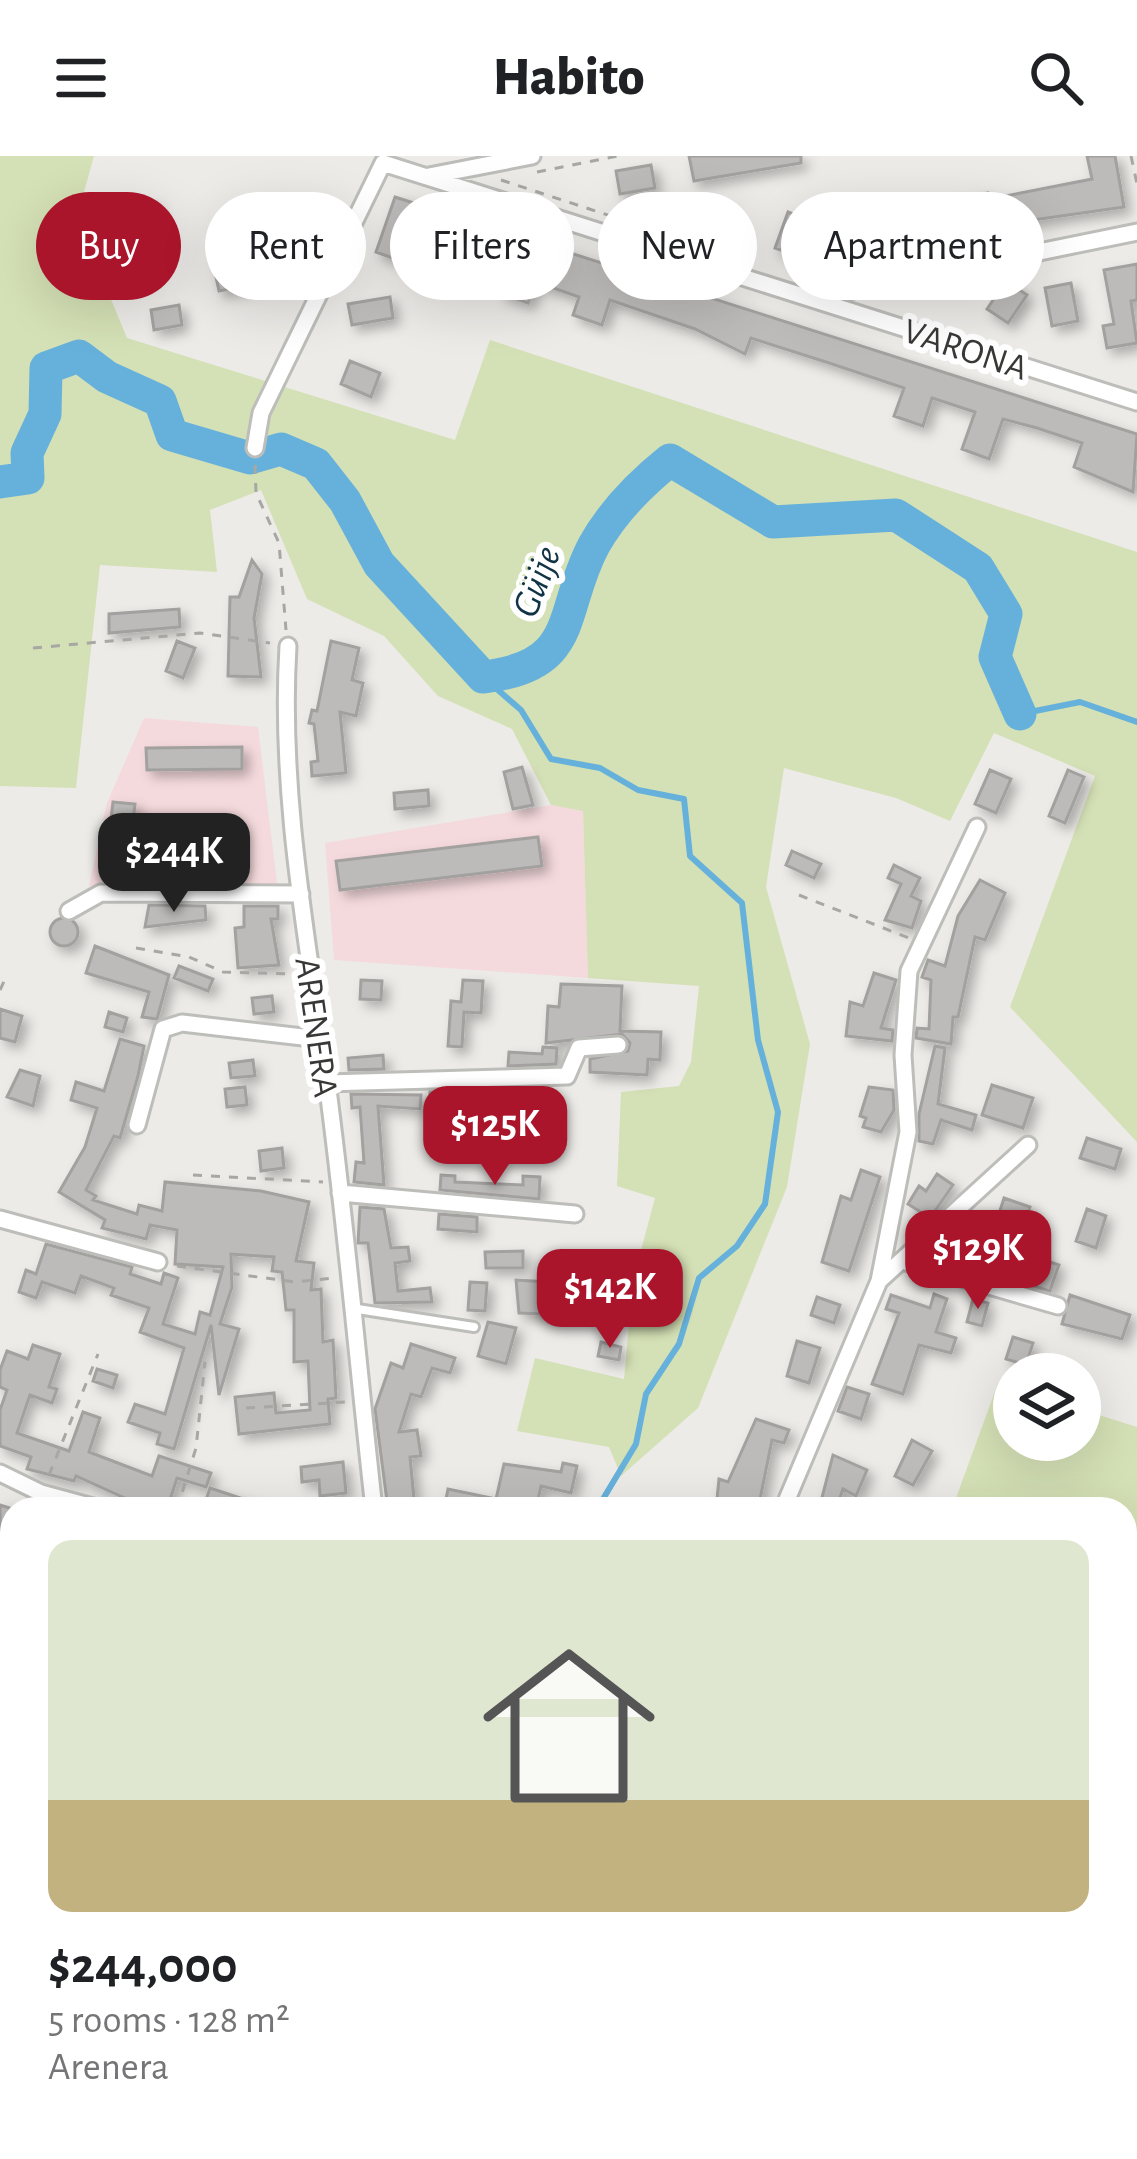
<!DOCTYPE html>
<meta charset="utf-8">
<style>
body{margin:0;font-family:"Alegreya Sans",sans-serif;background:#f2f2f2;color:#202124;height:100vh;display:flex;flex-direction:column;font-size:45px;white-space:nowrap}
*{box-sizing:border-box;margin:0}
p{font-size:39px;color:#757577}
.icon{flex:none;width:66px;height:66px;fill:none;stroke:currentColor;stroke-width:2;stroke-linecap:round;stroke-linejoin:round}
.map{position:relative;flex:1;overflow:hidden}
.side{position:absolute;left:0px;top:1341px;width:1137px;height:663px;display:flex;flex-direction:column;background:#fff;border-radius:36px 36px 0 0;box-shadow:0 12px 48px #0002}
.side>*{flex:none}
.guide{position:absolute;left:36px;top:36px;width:1065px;height:108px;display:flex;gap:24px}
.fabs{position:absolute;left:993px;top:1197px;display:grid;gap:24px}
.fabs a{display:grid;place-items:center;width:108px;height:108px;border-radius:50%;background:#fff;box-shadow:0 12px 48px #0002;font-size:60px}
.price{position:absolute;translate:-50% -102px;padding:0 27px;border-radius:24px;background:#aa152b;color:#fff;font-size:39px;line-height:78px;filter:drop-shadow(0 3px 6px #0008)}
.price::after{content:'';position:absolute;left:50%;top:72px;width:36px;height:27px;margin-left:-18px;background:inherit;clip-path:polygon(0 0,100% 0,50% 100%)}
.price.current{background:#222;color:#fff}
ul{padding:0;list-style:none}
li{display:grid;align-content:center;gap:24px;height:636px;padding:0 48px}
li span{display:grid;place-items:center;height:372px;border-radius:24px;color:#555}
li>.icon{margin-inline-start:auto}
span .icon{width:216px;height:216px;fill:#fffc;stroke-width:1}
li b{font-size:51px}
.tag{padding:0 42px;border-radius:54px;background:#fff;box-shadow:0 12px 48px #0002;font-size:42px;line-height:108px}
.tag.current{background:#aa152b;color:#fff}
header{display:flex;justify-content:space-between;align-items:center;height:156px;padding:0 48px;background:#fff;font-size:54px;font-weight:800}
.map>svg:first-child{display:block}
</style>
<header><svg class="icon" aria-label="menu" viewBox="0 0 24 24"><path d="M4 6h16M4 12h16M4 18h16"/></svg>Habito<svg class="icon" aria-label="search" viewBox="0 0 24 24"><circle cx="10" cy="10" r="6"/><path d="M15 15l6 6"/></svg></header>
<div class="map">
<svg width="1137" height="2003" viewBox="0 0 1137 2003">
<defs>
<filter id="shadow"><feDropShadow dx="6" dy="6" stdDeviation="6" flood-color="#0004"/></filter>
</defs>
<rect width="100%" height="100%" fill="#ecebe8"/>
<!-- industrial -->
<path fill="#f5dadd" d="M144 562 258 571 278 735 89 730 107 647Z
M551 649 583 654 588 822 334 804 325 687Z"/>
<!-- green -->
<path fill="#d4e0b5" d="M0 0H94L77 61 127 182 455 284 490 184 1137 396V986L1010 851 1095 620 994 577 950 665 896 642 784 612 766 731 810 888 787 1031 698 1252 621 1320 609 1291 517 1275 535 1202 624 1223 633 1124 655 1042 617 1030 621 936 679 930 691 906 699 830 588 822 583 655 551 649 512 573 438 540 384 480 307 443 261 334 210 354 217 416 100 409 76 632 0 630Z
M998 1227 1014 1232V1284H1080V1253L1137 1271V1792L1125 1800V1353H952Z"/>
<!-- water -->
<path fill="#66b1db" d="M408 1992H595L594 2003H404Z"/>
<g fill="none" stroke-linecap="round" stroke-linejoin="round">
<!-- stream -->
<path stroke="#66b1db" stroke-width="6" d="M483 521 521 554 551 603 600 612 638 634 684 643 690 700 742 747 758 884 778 956 765 1048 737 1090 699 1122 679 1188 646 1238 636 1288 597 1353
M1020 558 1080 546 1137 566"/>
<!-- river -->
<path stroke="#66b1db" stroke-width="33" d="M0 326 28 322 27 297 45 258 46 212 79 200 107 221 160 245 172 279 250 302 281 293 316 308 345 345 379 408 483 521C581 510 558 456 594 389 613 355 640 328 670 304L773 366 896 359 978 412 1006 458 995 501 1020 558"/>
</g>
<!-- building -->
<path fill="#bdbbb9" stroke="#a3a19f" stroke-width="3" filter="url(#shadow)" d="M689 0H801V7L694 25Z
M1087 0H1115L1124 51 929 79 858 98 851 59 988 37 990 43 1092 23Z
M651 9 655 32 620 38 616 15Z
M395 41 1137 278 1133 336 1074 311 1082 287 1037 272 1003 263 989 303 962 293 975 256 932 242 923 270 894 260 904 232 829 207 751 182 745 198 695 173 610 144 602 169 573 159 579 141 536 126 528 147 500 137 510 107 423 77 412 109 376 96Z
M154 46 158 67 113 74 110 53Z
M788 56 820 68 807 103 775 92Z
M285 73 288 92 250 99 247 80Z
M247 106 251 129 219 135 214 112Z
M1137 108V144L1131 145 1137 187 1107 192 1103 170 1114 168 1104 114Z
M1006 125 1027 139 1008 167 987 153Z
M1071 127 1078 165 1052 170 1045 132Z
M390 141 393 162 352 169 348 148Z
M179 149 182 169 154 174 151 154Z
M350 205 380 217 371 241 341 228Z
M252 404 262 418 254 462 261 521 228 520 230 441H239Z
M179 453 180 471 109 477V458Z
M177 485 195 492 183 522 166 515Z
M331 485 359 492 352 524 363 527 356 560 340 556 346 617 312 620 311 606 318 605 314 568 309 567 312 554 317 555Z
M242 591V613L147 614 146 592Z
M522 611 533 649 513 653 504 616Z
M990 614 1011 623 996 657 975 648Z
M1068 614 1084 621 1065 667 1049 660Z
M428 634 429 650 395 653 394 637Z
M113 646 135 648 126 724 104 722Z
M538 681 542 710 340 734 336 705Z
M792 695 821 708 814 722 786 709Z
M894 709 920 722 911 740 921 745 912 772 885 764 901 728 888 722Z
M980 724 1005 737 985 784 975 781 958 861H953L951 888 916 882 917 872 929 873 931 824 922 821 928 804 945 810 958 760Z
M149 749 205 750 206 764 145 771Z
M244 750H278V763H271L279 809 238 812 235 772 244 771Z
M50 776a14 14 0 1 1 28 0a14 14 0 1 1-28 0Z
M95 790 169 819 157 863 142 861 149 836 86 817Z
M179 810 213 823 208 835 174 822Z
M874 817 896 824 881 872 893 874 892 885 846 880 850 846 863 850Z
M361 824 382 825 381 844 360 843Z
M463 824 483 825 481 857 464 856 462 891 448 890 451 845 461 846Z
M561 828 622 830 620 875 661 876 660 904 648 903 647 919 590 916V903L628 895 630 887 622 878 546 887 548 850 559 851Z
M272 840 274 856 254 858 252 842Z
M0 853 22 860 15 886 0 882Z
M109 856 127 862 123 876 105 871Z
M120 883 144 890 138 920 120 982 114 980 86 1034 96 1040 93 1044 137 1058 139 1049 162 1055 165 1026 261 1035 309 1046 296 1105 314 1107 311 1134 321 1133 323 1186 333 1184 336 1242 328 1243 330 1268 239 1278 235 1241 274 1237 276 1257 310 1254 308 1205 294 1206V1154H286L282 1116 272 1115 274 1101 231 1098 232 1131 220 1168 239 1173 219 1239 211 1169 174 1293 157 1288 160 1277 128 1266 135 1248 165 1258 184 1192 140 1176 149 1152 111 1139 114 1132 81 1120 75 1137 42 1126 36 1142 19 1136 26 1114 36 1118 46 1088 132 1111 130 1118 161 1128 164 1117 178 1122 163 1168 195 1178 200 1156 210 1159 223 1111 175 1108 177 1074 150 1069 146 1083 102 1072 105 1064 59 1036 85 991 97 952 71 944 76 926 104 935Z
M935 890 945 892 938 948 976 959 972 974 941 964 933 988 919 985V958Z
M543 891 557 892 556 908 508 910 509 896 542 898Z
M383 899 384 913 349 914 348 902Z
M253 904 255 920 231 922 229 907Z
M20 914 40 920 33 950 7 941Z
M992 929 1033 942 1023 972 982 959Z
M245 931 247 949 227 951 225 933Z
M869 931 893 934 894 954 881 976 863 971 866 962 860 960Z
M503 935 502 961 455 958V951L429 949 430 936Z
M351 938 421 939 420 953 378 950 384 1029 354 1026 356 1006 364 1007 360 951 352 952Z
M1087 982 1121 993 1115 1013 1080 1002Z
M282 992 284 1012 261 1015 259 995Z
M861 1014 880 1021 849 1115 822 1106 841 1040 851 1044Z
M937 1018 953 1029 930 1062 908 1048 919 1030 926 1035Z
M441 1019 455 1020V1026L523 1029V1020L540 1021 539 1043 440 1034Z
M1004 1042 1030 1051 1024 1069 998 1061Z
M360 1051 384 1053 391 1092 408 1091 410 1105 395 1107 398 1135 430 1132 432 1146 375 1147 368 1087H358Z
M1087 1053 1106 1060 1096 1092 1076 1085Z
M439 1058 477 1061V1076L438 1073Z
M1016 1079 1034 1084 1029 1099 1059 1109 1050 1135 1006 1122Z
M523 1095V1112H486L485 1096Z
M516 1124 548 1126 543 1158 519 1157Z
M470 1126 487 1127 485 1155 468 1154Z
M934 1138 947 1143 936 1176 956 1182 951 1197 919 1189 903 1238 872 1228 899 1157 886 1153 891 1139 930 1152Z
M1070 1139 1130 1159 1122 1183 1062 1168Z
M817 1141 840 1149 834 1167 811 1159Z
M973 1143 988 1147 982 1170 967 1166Z
M488 1166 516 1172 506 1208 478 1200Z
M1013 1181 1033 1187 1026 1209 1006 1203Z
M797 1185 820 1192 809 1227 787 1220Z
M601 1186 621 1191 619 1204 598 1200Z
M411 1188 455 1202 450 1217 432 1212 421 1241 411 1238 399 1276 417 1274 421 1300 410 1301 415 1353H388L375 1253 391 1207 403 1212Z
M33 1189 60 1198 49 1231 57 1233 52 1247 30 1239 17 1277 69 1295 83 1256 100 1262 89 1296 152 1320 159 1300 211 1317 206 1331 177 1322 167 1353H149L76 1320 74 1325 27 1313 31 1301 0 1290V1254L7 1234 0 1231V1214L7 1195 28 1203Z
M97 1213 117 1219 113 1232 93 1225Z
M847 1231 869 1238 861 1263 838 1255Z
M756 1263 789 1274 784 1287 772 1284 758 1353H716L719 1323 728 1326Z
M912 1284 932 1295 913 1329 895 1320Z
M833 1299 867 1314 856 1340 843 1333 836 1353H819Z
M343 1306 346 1337 320 1340 319 1324 302 1326 301 1311Z
M563 1307 577 1310 571 1337 541 1330 536 1353H444L448 1333 496 1343 504 1308 561 1316Z
M210 1332 265 1350V1353H203Z
M0 1349 13 1353 4 1391H0Z"/>
<g fill="none" stroke-linecap="round" stroke-linejoin="round">
<!-- service casing -->
<g stroke="#bdbdba" stroke-width="14">
<path id="service" d="M351 1152 474 1171
M1125 1823 1137 1814"/>
</g>
<!-- minor casing -->
<g stroke="#bdbdba" stroke-width="21">
<path id="minor" d="M383 7 1137 246
M429 20 532 0
M814 142 1137 76
M255 292 261 257 383 7
M288 490C279 636 307 782 327 926 346 1068 358 1211 374 1353
M69 755 101 737 301 738
M327 927 567 920 579 892 618 889
M137 969 163 873 182 867 320 883
M340 1037 575 1058
M0 1063 158 1106
M906 1106 1058 1150
M879 1125 1028 989
M0 1317 41 1337 100 1353
M783 1353 879 1125 908 976 903 899 909 815 977 671
M1097 1992 1102 2003
M239 2003 247 1992"/>
</g>
<!-- path -->
<path stroke="#a7a7a4" stroke-width="3" stroke-dasharray="9 9" stroke-linecap="butt" d="M1131 0 1137 28
M537 16 618 0
M501 24 669 79
M255 309 256 337 279 387 286 474
M33 492 200 477 270 487
M799 739 909 782
M136 792 189 801 223 816 292 818
M0 834 6 821
M193 1019 323 1026
M177 1110 295 1126 334 1122
M246 1252 346 1246
M49 1319 98 1198
M177 1353 196 1292 205 1206"/>
<!-- service -->
<use href="#service" stroke="#fff" stroke-width="8"/>
<!-- minor -->
<use href="#minor" stroke="#fff" stroke-width="15"/>
</g>
<g text-anchor="middle" stroke-width="12" stroke-linejoin="round" paint-order="stroke">
<!-- street labels -->
<g font-size="36" fill="#383837" stroke="#fff">
<text transform="translate(966 192) rotate(18)" y="13">VARONA</text>
<text transform="translate(318 871) rotate(82)" y="13">ARENERA</text>
</g>
<!-- water labels -->
<g font-size="39" font-style="italic" fill="#113345" stroke="#fff">
<text transform="translate(535 425) rotate(-69)" y="14">Güije</text>
</g>
</g>
</svg>
<div class="fabs">
<a><svg class="icon" aria-label="layers" viewBox="0 0 24 24"><path d="M12 4l9 5-9 5-9-5zM3 14l9 5 9-5"/></svg></a>
</div>
<b class="price current" style="left:174px;top:759px">$244K</b>
<b class="price" style="left:495px;top:1032px">$125K</b>
<b class="price" style="left:978px;top:1156px">$129K</b>
<b class="price" style="left:610px;top:1195px">$142K</b>
<div class="guide">
<a class="tag current">Buy</a>
<a class="tag">Rent</a>
<a class="tag">Filters</a>
<a class="tag">New</a>
<a class="tag">Apartment</a>
</div>
<section class="side">
<ul>
<li><span style="background:linear-gradient(#dfe7d0 70%,#c2b280 0)"><svg class="icon" aria-label="home" viewBox="0 0 24 24"><path d="M3 11l9-7 9 7M6 9v11h12V9"/></svg></span><div><b>$244,000</b><p>5 rooms · 128 m²</p><p>Arenera</p></div></li>
</ul>
</section>
</div>
